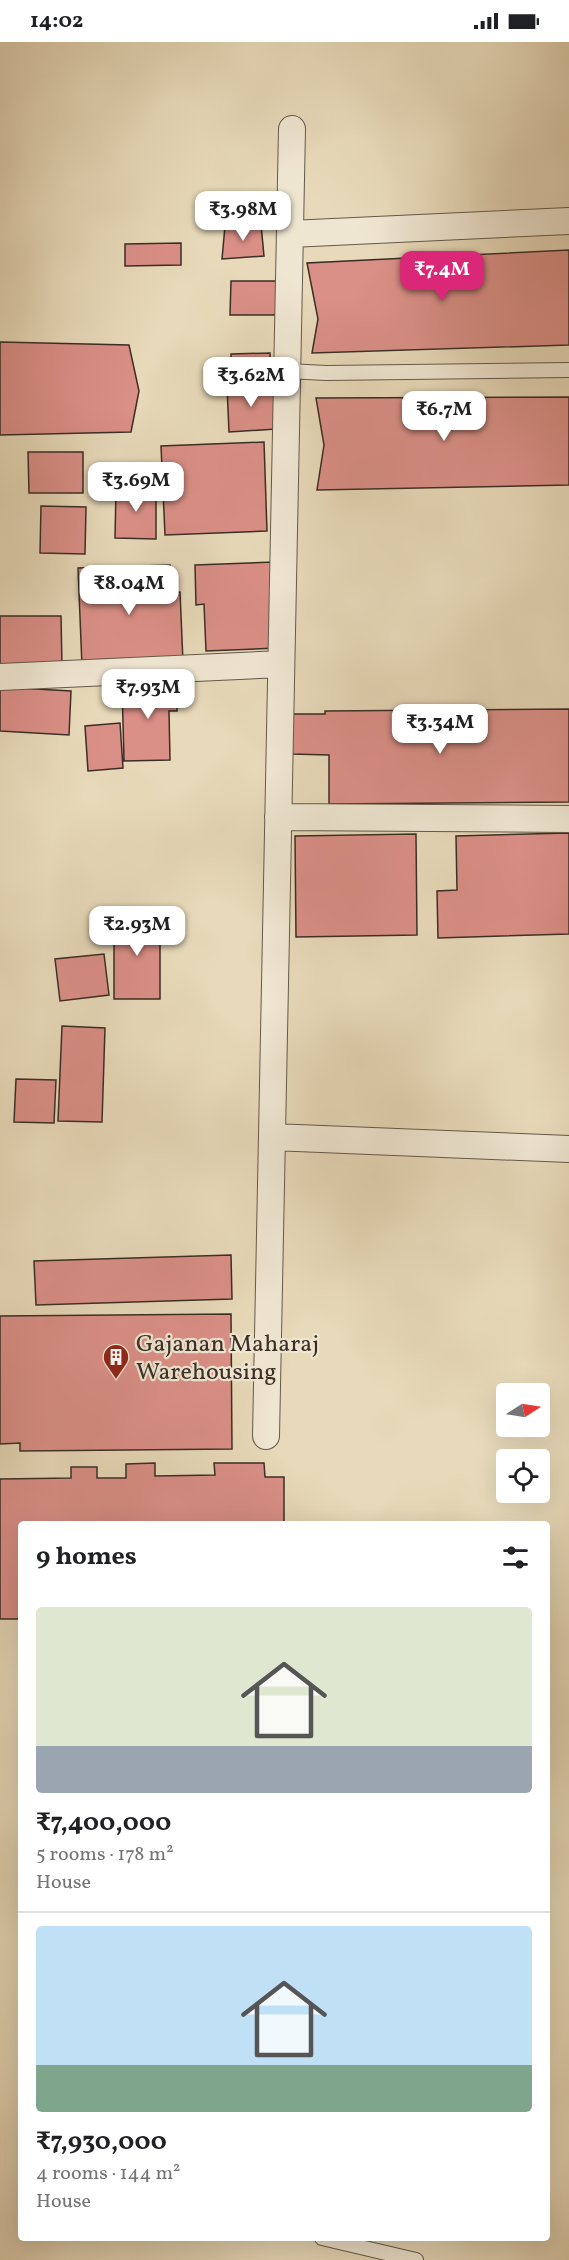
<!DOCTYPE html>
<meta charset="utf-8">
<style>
body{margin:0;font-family:Vollkorn,serif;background:#f6f6f6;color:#202124;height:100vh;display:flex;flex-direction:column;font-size:22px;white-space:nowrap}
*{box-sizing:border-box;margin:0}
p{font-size:20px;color:#757577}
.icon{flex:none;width:33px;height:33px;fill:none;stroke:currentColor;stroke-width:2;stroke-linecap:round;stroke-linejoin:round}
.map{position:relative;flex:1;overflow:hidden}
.side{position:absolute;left:18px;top:1479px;width:532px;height:720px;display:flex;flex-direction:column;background:#fff;border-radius:6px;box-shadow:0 6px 24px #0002}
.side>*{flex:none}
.needle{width:39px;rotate:78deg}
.fabs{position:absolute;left:496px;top:1341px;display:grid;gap:12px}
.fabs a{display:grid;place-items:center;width:54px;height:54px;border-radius:6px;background:#fff;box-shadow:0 6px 24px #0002;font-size:30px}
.price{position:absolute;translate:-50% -51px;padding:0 14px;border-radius:12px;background:#fff;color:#222;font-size:20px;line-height:39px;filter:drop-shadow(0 2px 3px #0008)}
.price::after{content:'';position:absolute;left:50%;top:36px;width:18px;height:14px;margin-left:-9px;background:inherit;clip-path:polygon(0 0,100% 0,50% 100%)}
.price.current{background:#db2777;color:#fff}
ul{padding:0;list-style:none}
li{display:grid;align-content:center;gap:12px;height:318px;padding:0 18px}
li+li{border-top:2px solid #e0e0e0}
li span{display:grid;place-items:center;height:186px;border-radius:6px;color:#555}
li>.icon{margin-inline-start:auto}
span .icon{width:108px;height:108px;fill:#fffc;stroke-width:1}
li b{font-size:26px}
h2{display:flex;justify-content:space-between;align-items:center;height:72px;padding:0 18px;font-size:26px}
.status{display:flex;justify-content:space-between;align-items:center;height:42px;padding:0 30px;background:#fff;direction:ltr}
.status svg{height:16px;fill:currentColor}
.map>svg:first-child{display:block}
</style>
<div class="status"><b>14:02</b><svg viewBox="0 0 49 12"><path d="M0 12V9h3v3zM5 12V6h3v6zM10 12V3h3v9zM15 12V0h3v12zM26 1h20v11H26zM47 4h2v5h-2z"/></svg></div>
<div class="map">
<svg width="569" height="2218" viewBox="0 0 569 2218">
<rect width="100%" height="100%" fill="#e7d9b9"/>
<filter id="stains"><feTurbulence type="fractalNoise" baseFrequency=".00333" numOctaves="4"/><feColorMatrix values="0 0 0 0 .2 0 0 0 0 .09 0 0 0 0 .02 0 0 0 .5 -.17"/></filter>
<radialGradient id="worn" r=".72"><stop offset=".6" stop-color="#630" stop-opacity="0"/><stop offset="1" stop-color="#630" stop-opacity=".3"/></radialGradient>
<!-- building -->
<path fill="#da8f87" stroke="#3a2e26" stroke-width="1.5" d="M261 182 264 214 222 217 225 184Z
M181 201V223L125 224V202Z
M569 208V303L312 311 318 277 307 221Z
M231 239H280V273H230Z
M0 300 129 303 139 349 131 390 0 393Z
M270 311 271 341 232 342 231 312Z
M273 342 276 387 229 390 227 345Z
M569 355V443L317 448 324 403 316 356Z
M264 400 267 489 165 493 161 404Z
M28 410H83V451H29Z
M136 442H156V497L115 496 116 448H136Z
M41 464 86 465 85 512 40 511Z
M274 520 278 606 206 609 204 562 196 563 195 523Z
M170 523 171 551 180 550 183 620 82 624 78 526Z
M0 574H61L62 625 0 626Z
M177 641V669H169L170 718 124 719 122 642Z
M0 645 71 649 69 693 0 689Z
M569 667V760L329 762V713L292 712 291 672H325V669Z
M120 681 123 726 88 729 85 684Z
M569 791V892L438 896 437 849 457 848 456 794Z
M416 792 417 893 296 895 295 794Z
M114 874H160V957H114Z
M104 912 109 953 60 959 55 917Z
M62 984 105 986 102 1080 58 1079Z
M16 1037 56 1038 54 1081 14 1080Z
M231 1213 232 1257 36 1263 34 1219Z
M231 1272 232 1407 20 1409V1401L0 1402V1274Z
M155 1421V1434L215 1433 214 1421H264L265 1435H284V1482H21V1577H0V1437L71 1436V1425H97V1436H126V1422Z"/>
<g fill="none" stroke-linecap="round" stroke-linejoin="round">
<!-- service casing -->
<g stroke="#65594b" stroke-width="16">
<path id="service" d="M287 329 326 331 569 328
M322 2196 416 2218"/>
</g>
<!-- minor casing -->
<g stroke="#65594b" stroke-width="28">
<path id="minor" d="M290 192 569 179
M0 635 281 622
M278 775 569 777
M272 1095 569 1107
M266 1394 292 87"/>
</g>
<!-- service -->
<use href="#service" stroke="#efe6d2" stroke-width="14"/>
<!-- minor -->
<use href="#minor" stroke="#efe6d2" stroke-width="26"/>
</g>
<!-- icons -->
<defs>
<g id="building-pin" transform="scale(1.35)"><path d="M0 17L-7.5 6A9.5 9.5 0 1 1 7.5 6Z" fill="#8f2418" stroke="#efe6d2"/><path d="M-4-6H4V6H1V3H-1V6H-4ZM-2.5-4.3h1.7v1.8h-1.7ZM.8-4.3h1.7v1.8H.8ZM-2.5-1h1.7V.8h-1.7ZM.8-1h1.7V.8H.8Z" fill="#fff"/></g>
</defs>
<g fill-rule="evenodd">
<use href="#building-pin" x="116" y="1315"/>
</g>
<g text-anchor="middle" stroke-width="4.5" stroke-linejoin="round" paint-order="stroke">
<!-- poi labels -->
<g font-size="24" fill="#3a2e26" stroke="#efe6d2" text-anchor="start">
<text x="136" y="1309">Gajanan Maharaj<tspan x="136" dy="28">Warehousing</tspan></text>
</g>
</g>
<rect width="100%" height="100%" filter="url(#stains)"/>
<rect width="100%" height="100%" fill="url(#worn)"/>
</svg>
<div class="fabs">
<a><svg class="needle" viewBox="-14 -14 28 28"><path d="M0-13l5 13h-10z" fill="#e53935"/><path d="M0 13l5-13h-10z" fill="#757577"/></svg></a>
<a><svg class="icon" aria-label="locate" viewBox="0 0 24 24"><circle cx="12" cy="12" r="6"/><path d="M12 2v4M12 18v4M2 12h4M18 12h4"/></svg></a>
</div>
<b class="price" style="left:243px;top:200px">₹3.98M</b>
<b class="price current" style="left:442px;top:260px">₹7.4M</b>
<b class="price" style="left:251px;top:366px">₹3.62M</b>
<b class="price" style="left:444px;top:400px">₹6.7M</b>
<b class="price" style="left:136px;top:471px">₹3.69M</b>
<b class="price" style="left:129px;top:574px">₹8.04M</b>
<b class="price" style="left:148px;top:678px">₹7.93M</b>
<b class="price" style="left:440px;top:713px">₹3.34M</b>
<b class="price" style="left:137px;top:915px">₹2.93M</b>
<section class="side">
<h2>9 homes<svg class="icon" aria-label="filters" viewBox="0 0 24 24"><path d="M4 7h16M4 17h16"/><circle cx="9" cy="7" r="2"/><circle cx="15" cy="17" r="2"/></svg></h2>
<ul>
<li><span style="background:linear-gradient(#dfe7d0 75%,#9aa5b1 0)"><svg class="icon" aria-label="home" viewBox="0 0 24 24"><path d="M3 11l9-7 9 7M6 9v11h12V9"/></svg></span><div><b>₹7,400,000</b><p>5 rooms · 178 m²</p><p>House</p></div></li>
<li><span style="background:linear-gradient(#bfe0f5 75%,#7fa58c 0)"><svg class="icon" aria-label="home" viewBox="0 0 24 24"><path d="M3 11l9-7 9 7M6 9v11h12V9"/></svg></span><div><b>₹7,930,000</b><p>4 rooms · 144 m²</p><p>House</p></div></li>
</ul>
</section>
</div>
